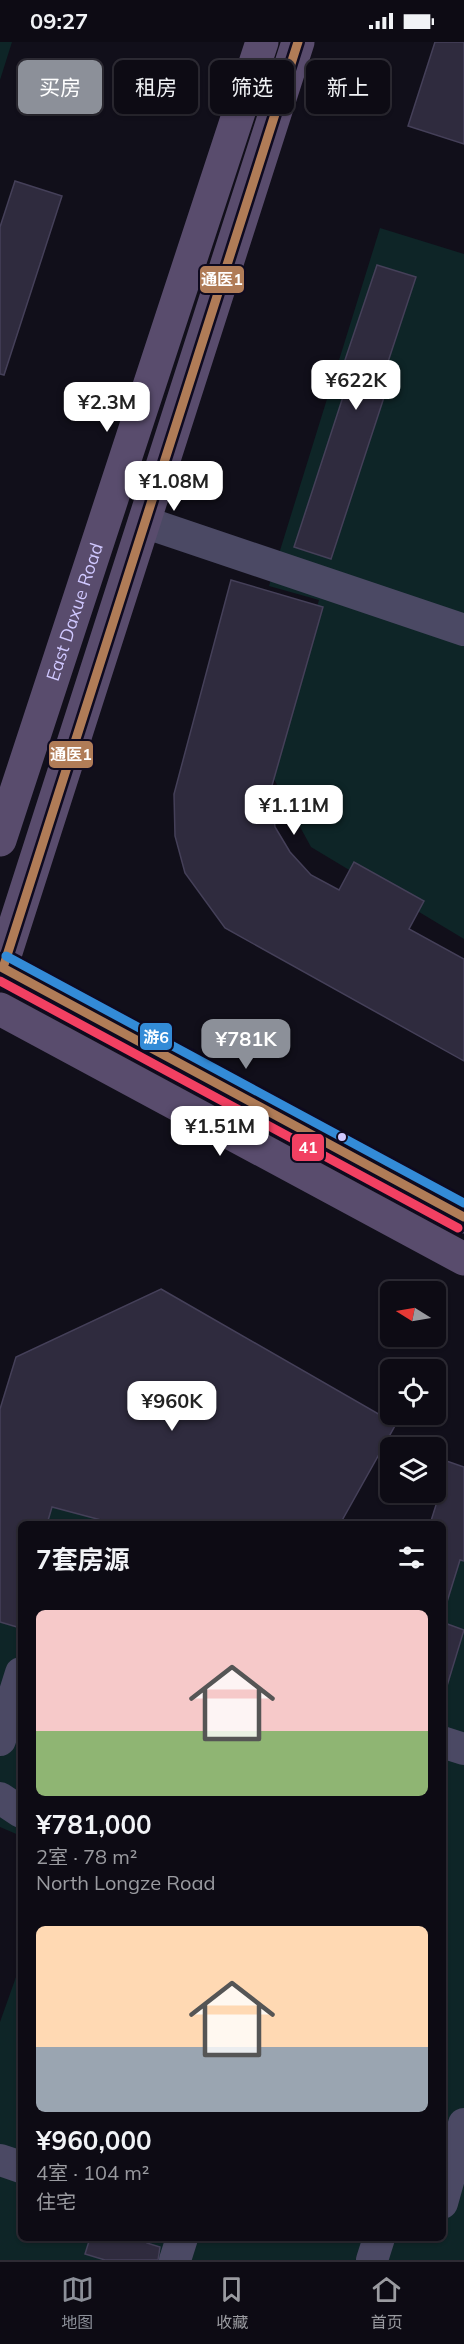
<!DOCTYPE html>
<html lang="zh">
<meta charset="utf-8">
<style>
body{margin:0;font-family:Mulish,"Noto Sans SC",sans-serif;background:#16141d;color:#f1f3f6;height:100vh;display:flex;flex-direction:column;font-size:22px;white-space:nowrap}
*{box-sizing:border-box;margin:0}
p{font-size:20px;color:#9a9ba0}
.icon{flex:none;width:33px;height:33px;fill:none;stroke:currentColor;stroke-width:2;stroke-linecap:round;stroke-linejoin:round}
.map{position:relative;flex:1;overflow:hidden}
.details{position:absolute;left:18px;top:1479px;width:428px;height:720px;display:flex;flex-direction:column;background:#0d0b14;border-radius:9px;box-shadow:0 2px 4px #0004,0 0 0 2px #2d2b34}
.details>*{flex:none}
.banner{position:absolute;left:18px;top:18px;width:429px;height:54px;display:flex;gap:12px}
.needle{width:39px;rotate:281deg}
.buttons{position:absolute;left:380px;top:1239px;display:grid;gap:12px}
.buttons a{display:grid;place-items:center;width:66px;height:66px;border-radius:9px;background:#0d0b14;box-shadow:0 2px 4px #0004,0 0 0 2px #2d2b34;font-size:30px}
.price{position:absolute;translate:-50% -51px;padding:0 14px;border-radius:12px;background:#fff;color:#222;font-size:20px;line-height:39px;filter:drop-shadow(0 2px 3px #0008)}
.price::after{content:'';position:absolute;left:50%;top:36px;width:18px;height:14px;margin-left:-9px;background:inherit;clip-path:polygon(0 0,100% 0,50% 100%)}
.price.on{background:#8c9099;color:#fff}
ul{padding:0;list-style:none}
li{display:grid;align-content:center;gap:12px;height:318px;padding:0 18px}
li span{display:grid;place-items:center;height:186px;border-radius:9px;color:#555}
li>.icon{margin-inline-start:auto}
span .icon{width:108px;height:108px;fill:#fffc;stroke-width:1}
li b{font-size:26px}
h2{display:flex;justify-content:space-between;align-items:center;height:72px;padding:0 18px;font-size:26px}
.tag{padding:0 21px;border-radius:9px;background:#0d0b14;box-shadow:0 2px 4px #0004,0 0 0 2px #2d2b34;font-size:21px;line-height:54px}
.tag.on{background:#8c9099;color:#fff}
.status{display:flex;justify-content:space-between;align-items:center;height:42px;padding:0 30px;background:#0d0b14;direction:ltr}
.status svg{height:16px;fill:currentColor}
.dock{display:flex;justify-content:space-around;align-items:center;height:84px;border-top:2px solid #2d2b34;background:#0d0b14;font-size:16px;color:#9a9ba0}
.dock a{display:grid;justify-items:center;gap:3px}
.dock .on{color:#8c9099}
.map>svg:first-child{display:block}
</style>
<div class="status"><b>09:27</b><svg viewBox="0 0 49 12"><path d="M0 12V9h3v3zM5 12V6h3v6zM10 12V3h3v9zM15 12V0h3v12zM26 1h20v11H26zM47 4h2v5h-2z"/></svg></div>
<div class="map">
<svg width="464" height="2218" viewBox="0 0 464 2218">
<rect width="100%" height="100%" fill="#110f1a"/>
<!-- green -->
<path fill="#0e2527" d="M0 0H12L0 38Z
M380 186 464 212V897L311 805 269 728 319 558 269 544Z
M41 1438 144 1482H23Z
M21 1487V1794L0 1785V1539Z
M443 1495 464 1505V2218H0V1980L21 1921V2196H442Z"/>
<!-- building -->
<path fill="#2f2b3e" stroke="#454059" stroke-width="1.5" d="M435 0H464V102L408 84Z
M15 139 62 154 4 333 0 332V185Z
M377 223 416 235 383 335 390 337 331 517 294 505 353 324 344 321Z
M231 538 323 565 271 747 275 785 290 810 311 833 339 848 354 820 424 859 409 887 464 917V1019L225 886 185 831 175 794 174 752Z
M161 1247 396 1382 340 1482H116L52 1465 47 1482H21V1569L17 1585 0 1580V1367L16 1315Z
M435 1415 464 1425V1519L460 1518 447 1560 442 1559V1482H430L436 1463Z
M442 1580 464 1588 447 1644 442 1643Z
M90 2196H148L147 2201 160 2205 158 2218H105L85 2212Z"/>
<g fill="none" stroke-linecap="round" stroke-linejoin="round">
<!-- minor -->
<path stroke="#4b4964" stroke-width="32" d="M144 480 464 588
M0 1698 21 1631
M442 1700 464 1707
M0 1756 21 1770
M0 2118 21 2125
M442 2161 464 2082
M175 2218 182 2196
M372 2218 379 2196"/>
<!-- major -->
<g stroke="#594c6d" stroke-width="33">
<path id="s1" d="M0 798 262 0"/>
<path d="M0 925 464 1175"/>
<path d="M0 929 298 0"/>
<path d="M0 967 464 1217"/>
</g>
<!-- bus-1 casing -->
<g stroke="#0e0a1f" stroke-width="14">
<path id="bus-1" d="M298 0 3 926 464 1175"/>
</g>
<!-- bus-2 casing -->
<g stroke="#0e0a1f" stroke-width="14">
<path id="bus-2" d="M0 939 458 1186"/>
</g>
<!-- bus-3 casing -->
<g stroke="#0e0a1f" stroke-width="14">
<path id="bus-3" d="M6 914 464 1161"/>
</g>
<!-- bus-1 -->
<use href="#bus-1" stroke="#b07c57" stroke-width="9"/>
<!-- bus-2 -->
<use href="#bus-2" stroke="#f24062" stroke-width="9"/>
<!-- bus-3 -->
<use href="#bus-3" stroke="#338bd7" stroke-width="9"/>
</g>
<!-- markers -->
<circle fill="#d0c8ff" stroke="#0e0a1f" stroke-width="2" cx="342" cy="1095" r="5"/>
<g text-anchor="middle" stroke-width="5" stroke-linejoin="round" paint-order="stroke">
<!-- street labels -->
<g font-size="18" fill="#d0c8ff" stroke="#0e0a1f">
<text dy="6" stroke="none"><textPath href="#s1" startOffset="240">East Daxue Road</textPath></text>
</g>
</g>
<g stroke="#0e0a1f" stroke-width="2">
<rect x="199" y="223" width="46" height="29" rx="6" fill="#b07c57"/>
<rect x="48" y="698" width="46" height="29" rx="6" fill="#b07c57"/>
<rect x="139" y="980" width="34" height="29" rx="6" fill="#338bd7"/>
<rect x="291" y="1091" width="34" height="29" rx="6" fill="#f24062"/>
</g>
<g font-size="16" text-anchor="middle" font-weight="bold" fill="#fff">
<text x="222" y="243">通医1</text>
<text x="71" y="718">通医1</text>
<text x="156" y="1001">游6</text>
<text x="308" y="1111">41</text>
</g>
</svg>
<div class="buttons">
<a><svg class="needle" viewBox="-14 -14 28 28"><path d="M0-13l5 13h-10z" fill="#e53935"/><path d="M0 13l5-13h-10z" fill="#9a9ba0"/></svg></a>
<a><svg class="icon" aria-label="locate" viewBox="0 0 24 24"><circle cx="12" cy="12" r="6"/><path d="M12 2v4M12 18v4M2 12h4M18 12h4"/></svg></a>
<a><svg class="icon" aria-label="layers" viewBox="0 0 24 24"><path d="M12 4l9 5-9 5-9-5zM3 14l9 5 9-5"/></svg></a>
</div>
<b class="price" style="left:356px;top:369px">¥622K</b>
<b class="price" style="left:107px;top:391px">¥2.3M</b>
<b class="price" style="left:174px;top:470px">¥1.08M</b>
<b class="price" style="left:294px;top:794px">¥1.11M</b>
<b class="price on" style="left:246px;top:1028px">¥781K</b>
<b class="price" style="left:220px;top:1115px">¥1.51M</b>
<b class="price" style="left:172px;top:1390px">¥960K</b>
<div class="banner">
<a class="tag on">买房</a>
<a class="tag">租房</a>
<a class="tag">筛选</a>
<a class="tag">新上</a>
</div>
<section class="details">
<h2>7套房源<svg class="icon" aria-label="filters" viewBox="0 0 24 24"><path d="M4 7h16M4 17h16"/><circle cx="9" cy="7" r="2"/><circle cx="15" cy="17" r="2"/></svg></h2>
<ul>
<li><span style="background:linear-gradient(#f6c9c9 65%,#8fb573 0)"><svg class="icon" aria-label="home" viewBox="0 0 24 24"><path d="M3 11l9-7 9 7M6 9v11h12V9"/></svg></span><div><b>¥781,000</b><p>2室 · 78 m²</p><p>North Longze Road</p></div></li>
<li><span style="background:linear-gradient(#ffd9b3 65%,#9aa5b1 0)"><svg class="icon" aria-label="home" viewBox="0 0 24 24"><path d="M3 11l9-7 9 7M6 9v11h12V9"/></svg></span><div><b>¥960,000</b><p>4室 · 104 m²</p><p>住宅</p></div></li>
</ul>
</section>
</div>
<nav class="dock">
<a class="on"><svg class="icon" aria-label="map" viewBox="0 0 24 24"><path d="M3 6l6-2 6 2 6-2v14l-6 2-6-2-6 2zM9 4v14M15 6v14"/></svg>地图</a>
<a><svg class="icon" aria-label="saved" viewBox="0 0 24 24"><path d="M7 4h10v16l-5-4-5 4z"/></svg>收藏</a>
<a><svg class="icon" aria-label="home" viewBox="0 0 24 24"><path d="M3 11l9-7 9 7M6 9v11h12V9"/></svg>首页</a>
</nav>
